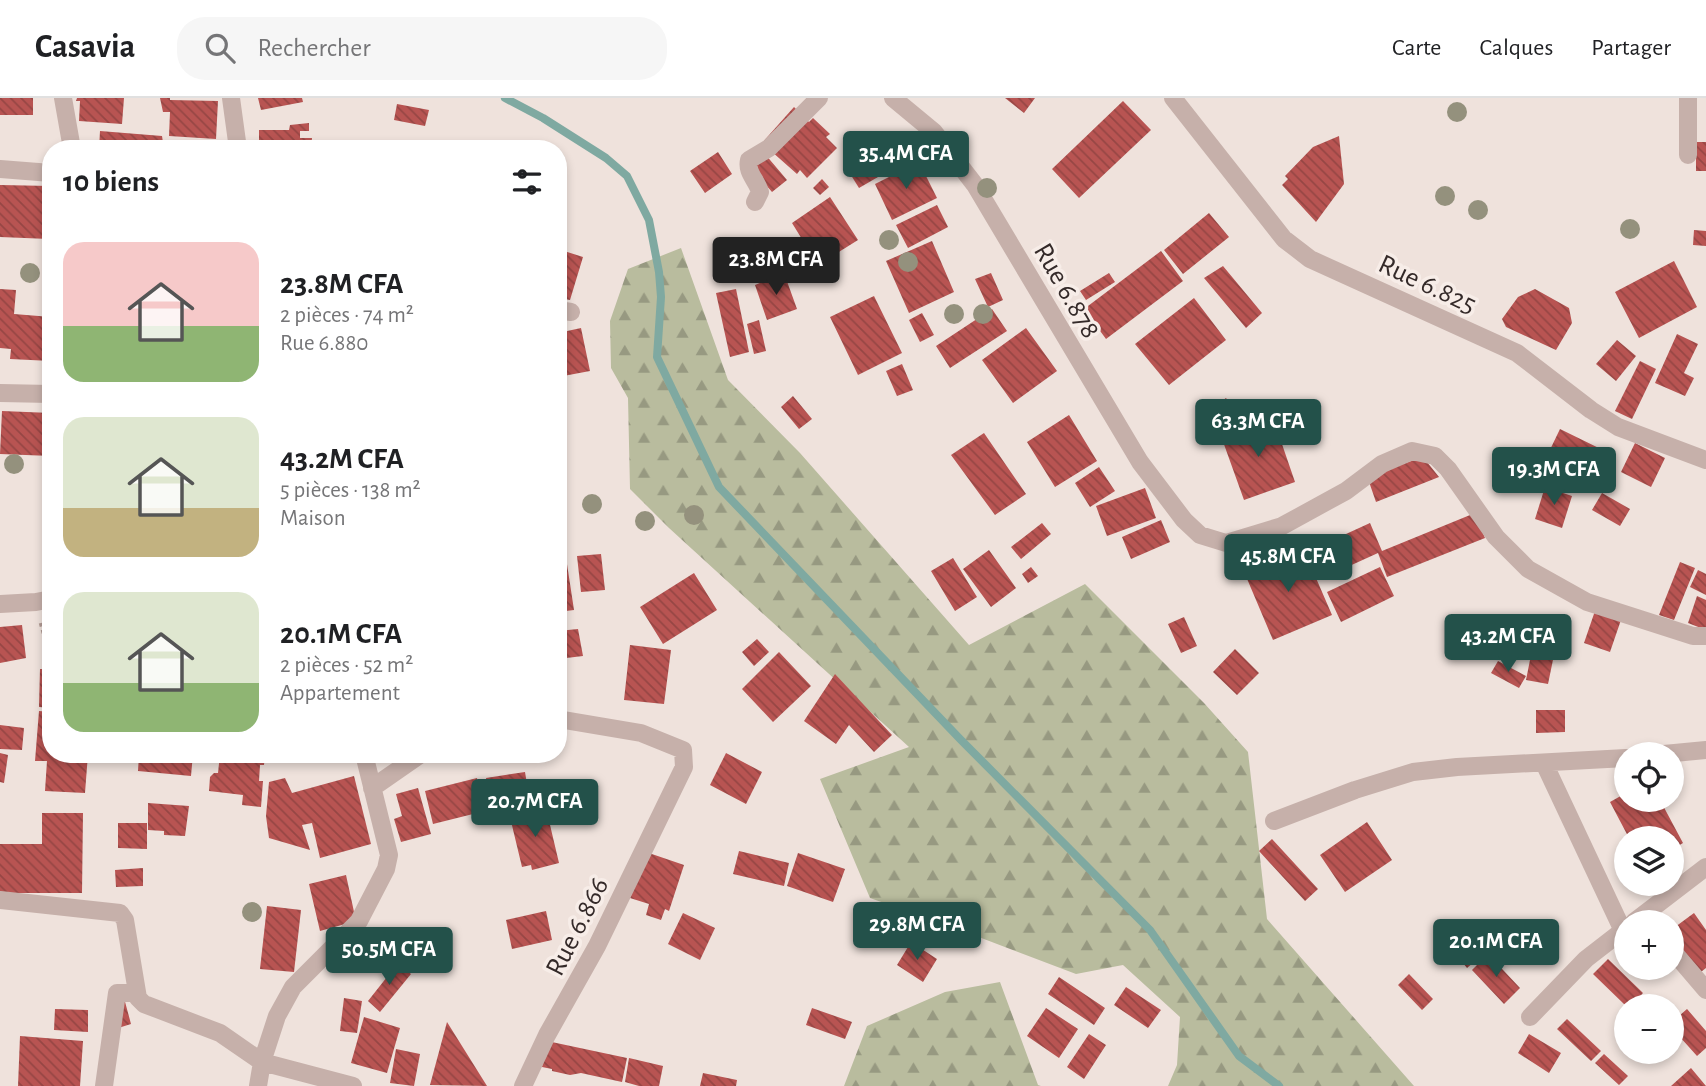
<!DOCTYPE html>
<html lang="fr">
<meta charset="utf-8">
<style>
body{margin:0;font-family:"Alegreya Sans",sans-serif;background:#f6f6f6;color:#202124;height:100vh;display:flex;flex-direction:column;font-size:26px;white-space:nowrap}
*{box-sizing:border-box;margin:0}
p{font-size:23px;color:#757577}
.icon{flex:none;width:38px;height:38px;fill:none;stroke:currentColor;stroke-width:2;stroke-linecap:round;stroke-linejoin:round}
.map{position:relative;flex:1;overflow:hidden}
.sheet{position:absolute;left:42px;top:42px;width:525px;height:623px;display:flex;flex-direction:column;background:#fff;border-radius:28px;box-shadow:0 4px 10px #0003}
.sheet>*{flex:none}
.controls{position:absolute;left:1614px;top:644px;display:grid;gap:14px}
.controls a{display:grid;place-items:center;width:70px;height:70px;border-radius:50%;background:#fff;box-shadow:0 4px 10px #0003;font-size:35px}
.price{position:absolute;translate:-50% -60px;padding:0 16px;border-radius:7px;background:#23514a;color:#fff;font-size:23px;line-height:46px;filter:drop-shadow(0 2px 4px #0008)}
.price::after{content:'';position:absolute;left:50%;top:42px;width:21px;height:16px;margin-left:-10px;background:inherit;clip-path:polygon(0 0,100% 0,50% 100%)}
.price.current{background:#222;color:#fff}
ul{padding:0;list-style:none}
li{display:flex;align-items:center;gap:21px;height:175px;padding:0 21px}
li span{display:grid;place-items:center;flex:none;width:196px;height:140px;border-radius:21px;color:#555}
li>.icon{margin-inline-start:auto}
span .icon{width:84px;height:84px;fill:#fffc;stroke-width:1}
li b{font-size:30px}
h2{display:flex;justify-content:space-between;align-items:center;height:84px;padding:0 21px;font-size:30px}
header{display:flex;align-items:center;gap:42px;box-sizing:border-box;height:98px;padding:0 35px;background:#fff;border-bottom:2px solid #e0e0e0}
header strong{font-size:33px}
nav{display:flex;gap:38px;margin-inline-start:auto;font-size:24px}
.search{width:490px;height:63px;background:#f6f6f6;display:flex;align-items:center;gap:18px;box-sizing:border-box;padding:0 24px;border-radius:28px;color:#757577;font-size:26px}
.map>svg:first-child{display:block}
</style>
<header>
<strong>Casavia</strong>
<div class="search"><svg class="icon" aria-label="search" viewBox="0 0 24 24"><circle cx="10" cy="10" r="6"/><path d="M15 15l6 6"/></svg>Rechercher</div>
<nav><a>Carte</a><a>Calques</a><a>Partager</a></nav>
</header>
<div class="map">
<svg width="1706" height="988" viewBox="0 0 1706 988">
<defs>
<pattern id="forest-firs" width="22" height="20" patternUnits="userSpaceOnUse" patternTransform="scale(1.75)"><rect width="22" height="20" fill="#b9bc9e"/><path d="M5 1l3.5 6h-7zM16 11l3.5 6h-7z" fill="#979981"/></pattern>
<pattern id="building-back-hatch" width="6" height="6" patternUnits="userSpaceOnUse" patternTransform="scale(1.75)"><rect width="6" height="6" fill="#b85452"/><path d="M-1 5l2 2M0 0l6 6M5-1l2 2" fill="none" stroke="#964644"/></pattern>
</defs>
<rect width="100%" height="100%" fill="#efe2dc"/>
<!-- forest -->
<path fill="url(#forest-firs)" d="M681 150 728 282 800 355 969 547 1085 486 1204 605 1248 654 1267 821 1414 988H1168L1177 967 1180 919 1123 867 1076 876 963 833 870 800 820 681 909 649 669 430 630 391 628 300 611 270 610 223 628 171Z
M1000 884 1038 987 1041 988H844L867 928 945 894Z"/>
<g fill="none" stroke-linecap="round" stroke-linejoin="round">
<!-- stream -->
<path stroke="#7fa9a1" stroke-width="8" d="M505 0 543 20 606 60 627 78 649 122 659 174 661 199 657 259 719 389 961 642 1150 832 1239 958 1279 988"/>
</g>
<!-- building -->
<path fill="url(#building-back-hatch)" d="M0 0H33V17H0Z
M77 0H124L122 26 79 23 80 3H76Z
M160 0H170V2L218 3 216 41 169 38 170 14H163Z
M258 0H302L303 4 261 12Z
M1005 0H1035L1024 15Z
M1123 3 1151 32 1079 100 1052 71Z
M397 6 429 12 425 28 394 22Z
M794 9 809 24 813 20 830 36 826 39 837 50 807 80 800 72 797 76 762 45Z
M309 25V33H300V40H312L311 51H259V32H289L290 27Z
M100 33 162 38 164 51H99Z
M918 33 928 50 859 90 849 74Z
M850 35 864 37 858 61 845 57Z
M1339 38 1344 86 1316 124 1282 87 1288 81 1285 78 1313 49Z
M1696 44H1706V73H1696Z
M759 49 787 82 772 94 744 62Z
M718 54 732 76 705 95 690 73Z
M919 64 937 100 892 122 875 86Z
M822 81 829 89 820 97 813 90Z
M0 87 51 88 49 141 0 139Z
M830 99 858 142 818 167 792 125Z
M937 107 948 129 908 150 896 127Z
M1209 115 1229 139 1183 176 1164 152Z
M1694 132 1706 133V148L1693 147Z
M932 143 954 194 909 215 886 163Z
M561 152 583 159 570 202 558 200V158Z
M1161 153 1183 183 1106 241 1084 211Z
M1674 163 1697 209 1639 240 1615 194Z
M1223 168 1262 215 1246 230 1204 180Z
M784 175 797 211 767 222 755 187Z
M991 175 1003 202 988 209 975 181Z
M1109 175 1115 184 1086 202 1080 193Z
M0 191 16 192 14 216 51 219V263L10 261 11 251 0 250Z
M736 191 749 254 730 259 716 195Z
M1535 191 1569 210 1572 225 1556 252 1506 229 1502 221 1518 199Z
M874 198 902 255 858 277 830 219Z
M1194 200 1226 242 1169 287 1135 246Z
M992 211 1007 233 950 270 936 248Z
M922 215 934 237 920 244 909 222Z
M759 222 766 253 754 256 747 226Z
M581 230 590 273 558 279V235Z
M1026 230 1057 273 1013 305 982 262Z
M1677 236 1698 246 1684 275 1694 280 1685 298 1655 285Z
M1617 242 1636 258 1616 283 1596 266Z
M1640 263 1656 271 1632 321 1615 313Z
M902 266 913 292 897 298 886 273Z
M793 298 812 321 799 331 781 309Z
M1226 300 1243 324 1229 334 1212 310Z
M2 313 51 315V358L0 356Z
M1069 317 1097 363 1055 389 1027 344Z
M1273 320 1295 384 1244 402 1221 338Z
M1560 331 1611 356 1597 385 1546 360Z
M984 335 1026 396 995 417 951 357Z
M1635 345 1665 360 1651 389 1621 374Z
M1423 359 1439 379 1376 404 1367 378Z
M1099 369 1115 393 1090 409 1075 385Z
M1545 389 1572 398 1562 430 1535 421Z
M1145 390 1156 420 1107 438 1096 408Z
M1602 395 1630 411 1620 428 1592 412Z
M1475 415 1485 440 1387 479 1378 455 1323 480 1311 452 1370 425 1382 453Z
M1161 422 1170 444 1131 461 1122 439Z
M1042 425 1051 436 1021 461 1011 449Z
M1303 450 1332 517 1273 542 1245 476Z
M989 452 1016 490 991 509 963 471Z
M565 453 574 512 558 514V454Z
M601 456 605 492 581 494 577 458Z
M953 460 977 499 955 513 931 473Z
M1680 464 1695 470 1674 522 1659 517Z
M1031 469 1038 478 1028 485 1022 476Z
M1380 469 1394 498 1341 524 1327 494Z
M1698 472 1706 476V497L1690 489Z
M694 475 717 512 663 546 640 509Z
M1697 498 1706 502V532L1688 525Z
M1596 510 1622 519 1610 554 1584 545Z
M1184 519 1197 548 1181 555 1168 526Z
M22 527 26 560 0 565V529Z
M578 531 583 558 558 561V533Z
M757 541 769 554 754 568 742 554Z
M630 547 671 552 664 606 624 602Z
M1235 551 1259 575 1237 597 1213 574Z
M1532 552 1554 557 1548 586 1526 582Z
M779 554 811 588 773 624 742 591Z
M1498 563 1526 578 1519 590 1491 575Z
M40 571H51V610L39 609Z
M835 576 892 637 874 654 849 627 836 646 804 623Z
M1536 612H1565V634L1536 635Z
M39 613 51 614V656H88L85 695 45 693 47 663H35Z
M0 627 24 630 22 652 0 651Z
M0 655 8 657 4 685 0 684Z
M726 655 762 674 746 706 710 687Z
M139 656H193L191 678 138 673Z
M220 656H260L265 658 264 667H260L259 683H263L261 709 242 707 243 697 209 693 210 679 214 675H218Z
M525 674 531 710 492 717 486 680Z
M354 678 371 746 320 760 312 725 302 727 310 752 269 740 266 718 269 684 285 680 292 695Z
M477 680 485 713 433 726 425 693Z
M572 685 573 705 535 707 534 687Z
M418 690 431 736 401 744 394 721 402 718 396 696Z
M1626 695V702H1660L1683 745 1671 752V740H1629L1610 704Z
M148 705 189 708 185 738 164 737V733L148 732Z
M546 710 559 765 532 772 531 767 522 769 510 719Z
M42 715H83L82 795H0V746H42Z
M1367 724 1392 762 1345 794 1320 757Z
M118 725H147V751L118 750Z
M1272 741 1318 791 1305 803 1259 753Z
M739 753 789 765 784 788 733 776Z
M646 754 684 767 669 813 665 811 661 822 646 817 649 806 630 800Z
M798 755 845 771 833 804 787 788Z
M143 770V788L116 789 115 772Z
M346 777 356 823 320 833 309 786Z
M267 808 301 812 294 874 260 871Z
M546 813 552 842 512 851 506 822Z
M683 815 715 830 700 862 668 846Z
M1694 815 1706 832V870L1697 877 1671 842V832Z
M1478 843 1487 853 1467 870 1458 859Z
M911 844 937 861 923 884 897 867Z
M1488 856 1520 890 1504 906 1472 872Z
M1608 861 1643 895 1631 908H1626L1593 876Z
M398 865 411 876 380 914 368 903Z
M1409 876 1433 901 1422 912 1398 887Z
M1059 879 1105 910 1094 927 1048 896Z
M1126 889 1161 912 1148 930 1114 907Z
M124 900 131 926 115 931Z
M344 900 362 903 357 935 340 933Z
M812 910 852 924 845 941 806 927Z
M1046 910 1078 931 1059 960 1027 938Z
M55 911 88 912V934L54 932Z
M1687 911 1706 933V950L1697 958 1671 929V925Z
M364 919 400 930 387 975 351 965Z
M1567 921 1601 953 1591 963 1557 931Z
M447 924 487 988 430 987Z
M1089 936 1106 947 1084 981 1067 969Z
M1529 936 1561 955 1549 975 1518 955Z
M20 938 83 943 80 988H18Z
M547 943 627 960 622 984 581 975 570 977 552 973V971L542 969Z
M396 951 420 956 414 988 390 985Z
M1604 956 1628 978 1619 987 1595 965Z
M629 960 663 968 659 988H639L625 984Z
M1691 970 1706 988H1671Z
M703 975 737 982 736 988H700Z"/>
<g fill="none" stroke-linecap="round" stroke-linejoin="round">
<!-- path -->
<path stroke="#b19a94" stroke-width="4.5" stroke-dasharray="3.5 3.5" stroke-linecap="butt" d="M41 525 46 543"/>
<!-- minor -->
<path stroke="#c6b0aa" stroke-width="18" d="M63 0 72 51
M231 0 238 51
M893 0 934 34 975 87 1140 364 1184 422 1200 437 1226 445 1282 428 1346 393 1382 366 1412 353 1435 358 1448 371 1496 439 1528 471 1587 504 1693 538H1706
M1173 0 1284 141 1310 161 1517 255 1591 312 1618 329 1706 362
M1688 57V0
M0 71 51 75
M755 104 760 94C757 82 746 75 749 62L769 50 819 0
M558 212 571 214
M0 295 51 296
M0 506 36 504 51 501
M1664 656 1706 652
M1544 665 1623 833
M372 690 421 656
M1274 723 1355 692 1413 674 1457 669 1626 660
M0 802 120 815 125 822 138 900 144 906 220 935 262 964 258 988
M1634 824 1706 769
M1671 851 1706 892
M1530 919 1586 861 1626 830
M104 988 117 895H135
M353 988 262 964 277 918 293 889 359 823 386 771 389 757 364 656
M523 988 547 937 597 848 684 669 683 652 641 635 558 621"/>
</g>
<!-- trees -->
<g fill="#94917d">
<circle cx="1457" cy="14" r="10"/>
<circle cx="987" cy="90" r="10"/>
<circle cx="1445" cy="98" r="10"/>
<circle cx="1478" cy="112" r="10"/>
<circle cx="1630" cy="131" r="10"/>
<circle cx="889" cy="142" r="10"/>
<circle cx="908" cy="164" r="10"/>
<circle cx="30" cy="175" r="10"/>
<circle cx="954" cy="216" r="10"/>
<circle cx="983" cy="216" r="10"/>
<circle cx="14" cy="366" r="10"/>
<circle cx="592" cy="406" r="10"/>
<circle cx="694" cy="417" r="10"/>
<circle cx="645" cy="423" r="10"/>
<circle cx="252" cy="814" r="10"/>
</g>
<g text-anchor="middle" stroke-width="7" stroke-linejoin="round" paint-order="stroke">
<!-- street labels -->
<g font-size="28" fill="#342a29" stroke="#f7ede8">
<text transform="translate(1428 185) rotate(25)" y="10">Rue 6.825</text>
<text transform="translate(1068 192) rotate(60)" y="10">Rue 6.878</text>
<text transform="translate(576 828) rotate(-63)" y="10">Rue 6.866</text>
</g>
</g>
</svg>
<div class="controls">
<a><svg class="icon" aria-label="locate" viewBox="0 0 24 24"><circle cx="12" cy="12" r="6"/><path d="M12 2v4M12 18v4M2 12h4M18 12h4"/></svg></a>
<a><svg class="icon" aria-label="layers" viewBox="0 0 24 24"><path d="M12 4l9 5-9 5-9-5zM3 14l9 5 9-5"/></svg></a>
<a>+</a>
<a>−</a>
</div>
<b class="price" style="left:906px;top:93px">35.4M CFA</b>
<b class="price current" style="left:776px;top:199px">23.8M CFA</b>
<b class="price" style="left:1258px;top:361px">63.3M CFA</b>
<b class="price" style="left:1554px;top:409px">19.3M CFA</b>
<b class="price" style="left:1288px;top:496px">45.8M CFA</b>
<b class="price" style="left:1508px;top:576px">43.2M CFA</b>
<b class="price" style="left:535px;top:741px">20.7M CFA</b>
<b class="price" style="left:917px;top:864px">29.8M CFA</b>
<b class="price" style="left:1496px;top:881px">20.1M CFA</b>
<b class="price" style="left:389px;top:889px">50.5M CFA</b>
<section class="sheet">
<h2>10 biens<svg class="icon" aria-label="filters" viewBox="0 0 24 24"><path d="M4 7h16M4 17h16"/><circle cx="9" cy="7" r="2"/><circle cx="15" cy="17" r="2"/></svg></h2>
<ul>
<li><span style="background:linear-gradient(#f6c9c9 60%,#8fb573 0)"><svg class="icon" aria-label="home" viewBox="0 0 24 24"><path d="M3 11l9-7 9 7M6 9v11h12V9"/></svg></span><div><b>23.8M CFA</b><p>2 pièces · 74 m²</p><p>Rue 6.880</p></div></li>
<li><span style="background:linear-gradient(#dfe7d0 65%,#c2b280 0)"><svg class="icon" aria-label="home" viewBox="0 0 24 24"><path d="M3 11l9-7 9 7M6 9v11h12V9"/></svg></span><div><b>43.2M CFA</b><p>5 pièces · 138 m²</p><p>Maison</p></div></li>
<li><span style="background:linear-gradient(#dfe7d0 65%,#8fb573 0)"><svg class="icon" aria-label="home" viewBox="0 0 24 24"><path d="M3 11l9-7 9 7M6 9v11h12V9"/></svg></span><div><b>20.1M CFA</b><p>2 pièces · 52 m²</p><p>Appartement</p></div></li>
</ul>
</section>
</div>
